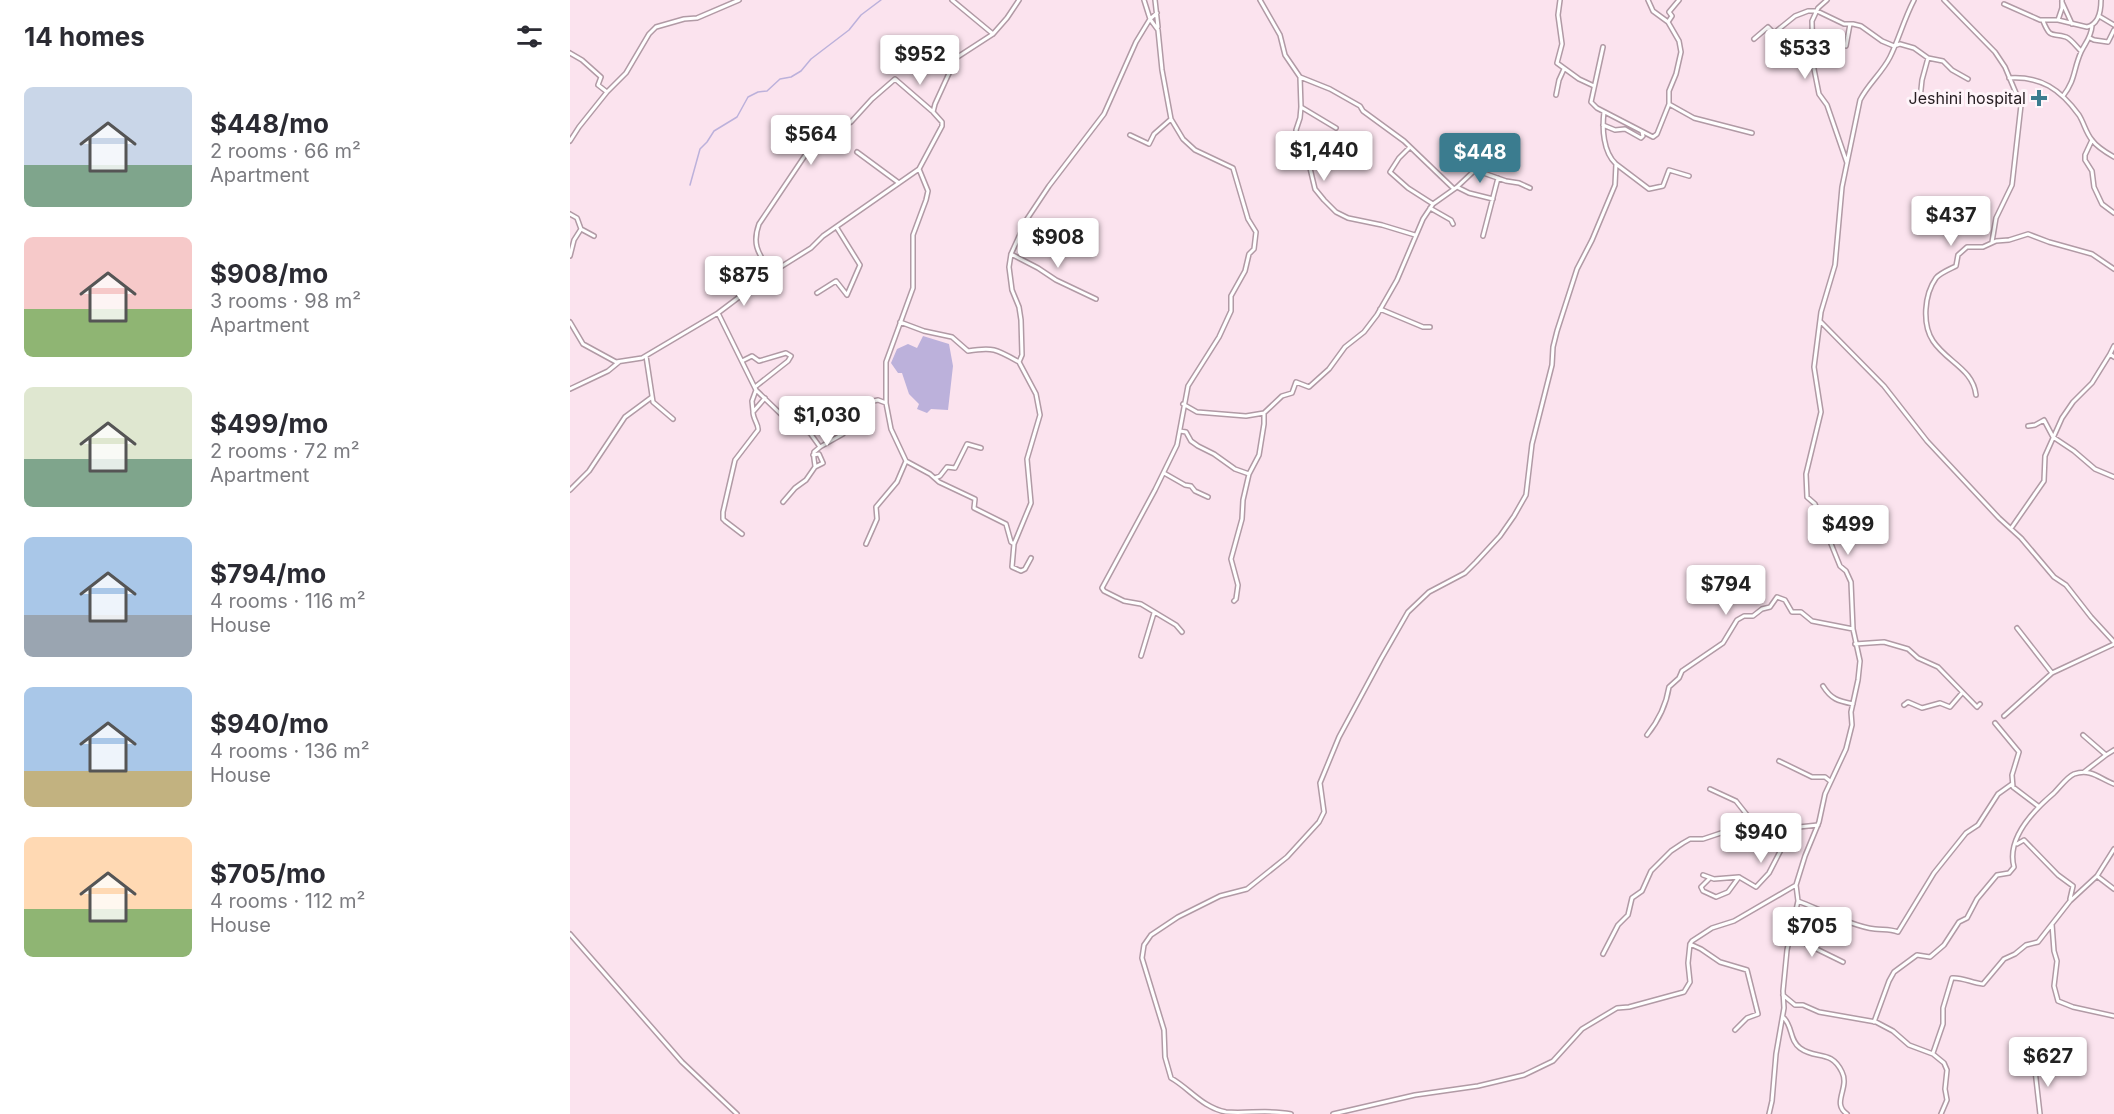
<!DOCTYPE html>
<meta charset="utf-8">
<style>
body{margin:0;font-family:Inter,sans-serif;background:#f7f7f7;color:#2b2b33;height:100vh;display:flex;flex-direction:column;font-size:22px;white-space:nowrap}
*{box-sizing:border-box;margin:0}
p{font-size:20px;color:#7c7c81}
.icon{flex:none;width:33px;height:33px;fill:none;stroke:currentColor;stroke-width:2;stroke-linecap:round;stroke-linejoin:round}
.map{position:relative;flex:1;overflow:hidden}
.side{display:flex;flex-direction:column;background:#fff;width:570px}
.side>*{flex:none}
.price{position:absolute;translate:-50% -51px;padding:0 14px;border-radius:6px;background:#fff;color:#222;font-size:20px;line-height:39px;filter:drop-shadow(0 2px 3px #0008)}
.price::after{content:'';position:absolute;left:50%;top:36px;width:18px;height:14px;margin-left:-9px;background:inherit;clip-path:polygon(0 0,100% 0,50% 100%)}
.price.on{background:#3b7c8f;color:#fff}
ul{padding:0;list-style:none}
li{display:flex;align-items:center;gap:18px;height:150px;padding:0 24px}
li span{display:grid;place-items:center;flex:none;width:168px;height:120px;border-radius:9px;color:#555}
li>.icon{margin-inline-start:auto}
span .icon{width:72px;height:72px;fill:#fffc;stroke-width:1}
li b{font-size:26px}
h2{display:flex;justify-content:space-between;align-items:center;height:72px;padding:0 24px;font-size:26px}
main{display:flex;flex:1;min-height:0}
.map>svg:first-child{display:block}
</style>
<main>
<section class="side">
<h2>14 homes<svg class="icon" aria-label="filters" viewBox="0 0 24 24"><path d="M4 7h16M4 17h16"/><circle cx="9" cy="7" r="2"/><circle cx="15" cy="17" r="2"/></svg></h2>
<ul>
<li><span style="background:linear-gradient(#c9d6e8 65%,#7fa58c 0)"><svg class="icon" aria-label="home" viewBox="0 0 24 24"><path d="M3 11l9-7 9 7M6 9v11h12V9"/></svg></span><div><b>$448/mo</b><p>2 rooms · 66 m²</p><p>Apartment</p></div></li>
<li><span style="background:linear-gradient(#f6c9c9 60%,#8fb573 0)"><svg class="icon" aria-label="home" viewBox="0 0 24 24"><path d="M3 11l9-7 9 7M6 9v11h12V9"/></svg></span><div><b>$908/mo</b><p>3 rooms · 98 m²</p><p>Apartment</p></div></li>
<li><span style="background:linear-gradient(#dfe7d0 60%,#7fa58c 0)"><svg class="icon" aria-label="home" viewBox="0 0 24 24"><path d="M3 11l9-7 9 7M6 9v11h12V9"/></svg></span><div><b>$499/mo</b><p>2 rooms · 72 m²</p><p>Apartment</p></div></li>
<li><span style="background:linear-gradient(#a9c7e8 65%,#9aa5b1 0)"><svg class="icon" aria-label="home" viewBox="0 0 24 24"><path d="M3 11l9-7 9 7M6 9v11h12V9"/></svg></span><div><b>$794/mo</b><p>4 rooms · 116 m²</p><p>House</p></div></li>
<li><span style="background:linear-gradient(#a9c7e8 70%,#c2b280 0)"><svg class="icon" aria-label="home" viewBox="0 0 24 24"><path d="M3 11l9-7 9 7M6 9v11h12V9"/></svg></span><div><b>$940/mo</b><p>4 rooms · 136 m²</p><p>House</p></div></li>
<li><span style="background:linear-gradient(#ffd9b3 60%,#8fb573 0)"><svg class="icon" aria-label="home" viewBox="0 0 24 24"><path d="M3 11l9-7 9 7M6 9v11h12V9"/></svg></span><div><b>$705/mo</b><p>4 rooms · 112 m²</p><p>House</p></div></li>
</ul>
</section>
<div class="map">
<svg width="1544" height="1114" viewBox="0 0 1544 1114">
<rect width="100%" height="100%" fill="#fbe3ee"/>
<!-- water -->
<path fill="#bcb1db" d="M353 336 379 344 383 366 378 410 361 409 357 413 347 409 349 404 339 394 332 373H328L321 363 327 349 338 344 347 348Z"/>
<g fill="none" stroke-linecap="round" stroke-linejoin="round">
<!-- stream -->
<path stroke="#bcb1db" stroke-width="1.5" d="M120 185 130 149 137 142 144 131 167 117 178 97 188 92 197 91 210 79 221 77 231 71 241 59 279 30 291 15 311 0"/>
<!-- minor casing -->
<g stroke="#b19aa5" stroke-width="6">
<path id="minor" d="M382 0 423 34
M585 0 588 27
M690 0 710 35 715 55 730 77 760 89 790 106 793 111 834 141 884 189
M990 0 988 15 992 44 987 63 1009 79 1024 86
M1078 0 1083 11 1098 22
M1257 0 1248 8 1242 21 1243 64 1249 94 1257 105 1277 163
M1374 0 1425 52 1435 67 1451 105 1442 185 1426 218 1422 242
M1492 2 1502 24
M1434 4 1470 20H1488L1517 27C1529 24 1531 10 1531 0
M587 13 580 19 588 30 592 70 601 119 613 139 625 150 663 168 678 219 686 232 684 249 679 254 675 271 661 296V311L649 337 618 386 607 445 585 490 532 588 534 591 554 601 571 604 606 625 612 632
M1529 16 1544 25
M1488 20 1492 8V0
M1473 21C1481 40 1481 32 1496 37 1501 39 1507 47 1511 51
M1520 38 1524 40 1538 42 1544 30
M1184 39 1198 27 1204 33 1225 16 1238 11H1247L1274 24H1283L1291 26 1312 41 1324 46 1330 44 1344 48 1358 58 1373 61 1382 70 1398 79
M1276 46 1280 24
M1033 47 1021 102 1027 108 1083 137 1087 134 1099 104V91L1106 74 1111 52 1109 41 1098 22 1102 16 1099 12 1109 0
M0 53 12 60 31 77 28 85 37 92
M730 77 731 107 730 118 726 130 727 136 739 164 745 189 754 200 766 212 778 218 812 225 845 235
M1439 78C1471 76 1490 89 1509 115 1514 123 1516 133 1522 140 1527 147 1537 153 1544 157
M986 95 989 80 994 69
M1493 96C1506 79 1503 70 1511 52 1515 43 1521 38 1522 26
M1350 99 1352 80 1358 58
M1099 104 1124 118 1182 133
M731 107 766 128
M1033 125 1045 130 1055 129 1071 138 1073 136 1072 132
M560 135 579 144 584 134 601 119
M1522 140 1515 155V160L1522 171 1524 187 1532 204 1544 213
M0 141 9 127 37 92 56 73 79 34 86 27 114 19 127 18 169 0
M840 147 829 158 820 172 838 188 863 204
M287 152 329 183
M1046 164 1079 189 1093 186 1099 170 1119 176
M887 187 899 193 923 199
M860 208 881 220 883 224
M0 214 7 218 11 229
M267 228 290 265 277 295
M913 236 928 178
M441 254 468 268 486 280 526 299
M0 256 4 240 11 229 24 236
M201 273C190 255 181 246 189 224L236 154 252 137 281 122 302 99 325 79 362 111
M247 293 266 281 277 295
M810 309 853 327H860
M148 313 186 390 218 421 240 433 250 447 244 452C243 458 245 462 245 467L253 463 249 454 243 455
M1250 321 1314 386 1357 441 1429 518 1451 538 1484 577 1496 585 1521 617 1544 642
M0 322 13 344 46 362 72 358 148 313 201 273 241 248 253 236 349 169
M330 322 354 331 382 337 398 351C423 347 426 349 449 362
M1544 346 1540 354 1544 357
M76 356 83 402 103 419
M172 361 182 356 189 361 216 353 221 356 218 361 185 387
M0 389 38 371 49 362
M1406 395C1403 369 1377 362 1363 341 1352 324 1354 295 1366 278 1370 273 1380 269 1386 266L1388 255 1397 247H1413L1426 241 1439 240 1458 234 1479 242 1522 254 1544 269
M613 404 627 412 676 416 694 413 712 396 722 393 726 382 739 387 759 369 775 347 794 332 807 315 827 280 853 219 863 204 887 187 905 170 936 181 949 183 960 188
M183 411 182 401 186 390
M1458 426 1465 425 1474 420 1483 437 1504 451 1525 469 1544 477
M610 431 616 432 621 441 628 446 644 454 665 469 679 474
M250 447 273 434 275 423 287 411 299 402 308 400 316 403
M336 461 360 474 369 482 405 499 404 508 436 524 441 542 444 544
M594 473 615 485 621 486 625 491 638 497
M365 478 370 476 377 467 385 468 397 444 411 448
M0 490 19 471 55 417 82 397
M213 502 225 488 236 480 245 467
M1442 527 1474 481 1475 456 1492 418 1503 402 1522 383 1540 354
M172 534 155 521 153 519V512L165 460 188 430C189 425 183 419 183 412L195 398
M296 544 307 519 306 507 327 482 336 461 321 429 316 403V362L343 288V235L356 200 358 191 349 169 372 126V122L363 112 365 104 386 58 423 34 437 18 449 0
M461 558 455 569 451 571 442 567 444 544 461 503 457 459 470 415 466 394 449 362 452 355 451 320 449 307 442 290 439 267 441 254 457 219 479 186 534 114 566 42 580 19 574 0
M664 601 666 599 668 585 661 559 672 519 673 500 679 474 689 455 694 424V413
M1447 628 1482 673 1544 644
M1285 644 1314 642 1338 649 1348 658 1368 667 1407 707 1410 704
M571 656 584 613
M1253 686C1261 699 1268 701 1283 704
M1334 705 1338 702 1352 708 1370 703 1380 707 1392 693
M1434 716 1482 673
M1425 723 1449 752 1442 775 1443 787 1468 806
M1077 735C1089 720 1096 706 1099 687L1109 678 1112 671 1153 643 1167 620 1174 616H1183L1192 609 1200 607 1207 597 1215 600 1222 612H1231L1242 621 1283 629
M1513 735 1536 755 1544 750
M1209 761 1242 777H1255L1260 781
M1514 772 1536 755
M1140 789 1166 801 1185 825
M1447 844 1454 840 1488 875 1503 886 1500 899
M1544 849 1527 876 1544 889
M1133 875 1144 879 1169 877
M1527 876 1500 901 1482 924 1484 951 1487 961 1484 986 1488 1001 1503 1007 1544 1016
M1140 878 1131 887 1133 891 1146 897 1158 892 1169 877 1186 887 1199 873 1215 842 1228 829
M1228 901C1249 909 1284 927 1305 929 1313 930 1320 929 1328 932L1364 873 1396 833 1408 825 1428 794 1442 784
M0 934 112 1062 167 1114
M1220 936 1273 962
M1120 944 1131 949 1150 962 1177 970 1188 1014 1177 1018 1165 1030
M1033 954 1048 925 1058 915 1062 898 1072 891 1081 871 1101 851 1113 843 1120 839H1133L1163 829 1185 825H1199L1229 827 1248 825
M1213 995 1225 1005H1233L1249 1012 1306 1022 1323 1031 1339 1045 1363 1054 1374 1063 1377 1070 1375 1089 1377 1100 1371 1114
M1213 1017C1223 1026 1219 1040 1230 1048 1246 1060 1261 1049 1272 1072 1280 1088 1261 1103 1277 1114
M1304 1022 1319 981 1324 972 1347 955 1360 957 1374 945 1389 922 1397 918 1407 899 1427 875 1439 873 1444 867C1436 838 1464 810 1484 793 1490 787 1497 777 1504 774 1521 768 1530 779 1544 784
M1363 1053 1373 1024V1008L1382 978C1392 977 1402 983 1413 984L1434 959 1445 954 1456 945 1468 942 1482 924
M1470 1059 1465 1070 1470 1114
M721 1114C699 1109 677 1114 656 1112 633 1108 619 1088 601 1078L595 1057 594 1030 572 958 574 945 581 935 608 917 650 896 677 889 717 857 749 822 754 812 750 783 769 737 811 659 838 612 859 592 895 573 906 562 930 536 944 516 956 495 962 444 982 365 983 347 987 331 1007 269 1022 240 1045 185 1046 164C1033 152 1032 128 1034 112
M763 1114 845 1095 908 1086 954 1075 983 1061 1012 1029 1047 1008 1059 1007 1114 992 1120 982 1118 963 1120 944 1122 941 1142 928 1164 921 1226 885
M1199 1114 1202 1101 1206 1054 1214 1008 1213 991 1217 950 1228 901 1226 885 1235 856 1249 822 1255 794 1276 749 1282 725 1281 712 1288 680 1290 661 1283 629 1281 582 1276 571 1270 566 1245 504 1237 497 1236 474 1251 412 1244 367 1251 312 1265 265 1272 187 1290 100C1298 84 1312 73 1320 57 1329 39 1334 19 1344 0"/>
</g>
<!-- minor -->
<use href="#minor" stroke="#fff" stroke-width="3"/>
</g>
<!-- markers -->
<path fill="#3b7c8f" stroke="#fef4f9" stroke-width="2" d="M1466 89h6v6h6v6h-6v6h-6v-6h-6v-6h6z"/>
<g text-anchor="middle" stroke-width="6" stroke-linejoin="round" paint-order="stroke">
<!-- poi labels -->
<g font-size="16" fill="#292024" stroke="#fef4f9" text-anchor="end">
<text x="1456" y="104">Jeshini hospital</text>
</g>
</g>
</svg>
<b class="price" style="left:1235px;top:80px">$533</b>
<b class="price" style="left:350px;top:86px">$952</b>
<b class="price" style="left:241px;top:166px">$564</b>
<b class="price" style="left:754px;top:182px">$1,440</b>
<b class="price on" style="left:910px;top:184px">$448</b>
<b class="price" style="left:1381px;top:247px">$437</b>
<b class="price" style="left:488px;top:269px">$908</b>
<b class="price" style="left:174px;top:307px">$875</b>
<b class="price" style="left:257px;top:447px">$1,030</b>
<b class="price" style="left:1278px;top:556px">$499</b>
<b class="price" style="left:1156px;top:616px">$794</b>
<b class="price" style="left:1191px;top:864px">$940</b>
<b class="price" style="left:1242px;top:958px">$705</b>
<b class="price" style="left:1478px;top:1088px">$627</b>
</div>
</main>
